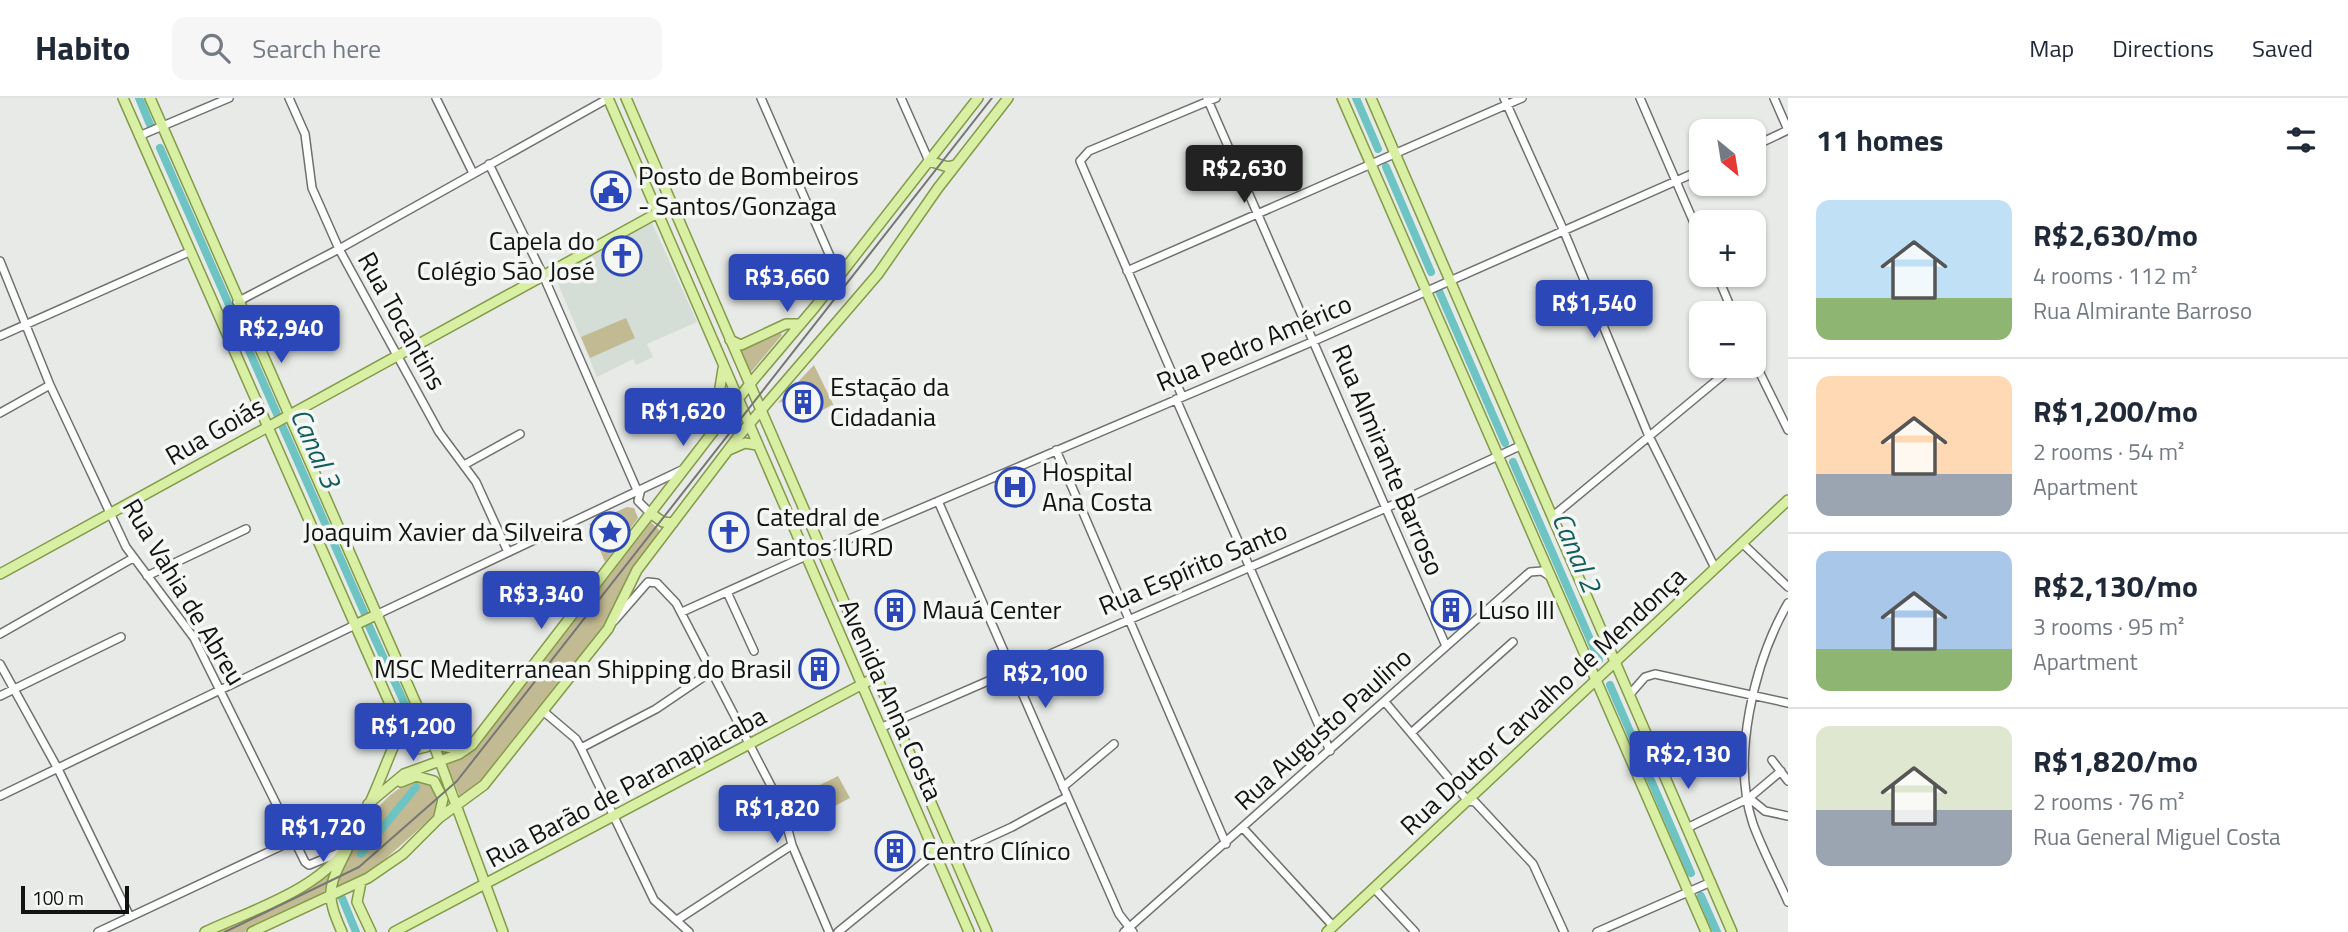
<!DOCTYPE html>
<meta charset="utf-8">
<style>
body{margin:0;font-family:"Titillium Web",sans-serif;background:#f6f6f7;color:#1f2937;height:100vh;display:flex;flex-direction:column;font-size:26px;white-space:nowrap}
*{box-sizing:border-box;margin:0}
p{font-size:23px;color:#747a83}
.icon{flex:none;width:38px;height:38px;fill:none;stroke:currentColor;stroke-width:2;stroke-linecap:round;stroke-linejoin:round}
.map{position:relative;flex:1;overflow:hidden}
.drawer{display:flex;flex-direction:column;background:#fff;width:560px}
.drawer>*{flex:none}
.needle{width:46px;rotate:150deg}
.controls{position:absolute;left:1689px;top:21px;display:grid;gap:14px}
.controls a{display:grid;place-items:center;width:77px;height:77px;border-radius:14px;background:#fff;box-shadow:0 2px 5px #0004;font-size:35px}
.scale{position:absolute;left:21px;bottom:18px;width:108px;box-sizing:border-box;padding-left:7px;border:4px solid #111211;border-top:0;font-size:19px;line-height:24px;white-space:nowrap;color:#111211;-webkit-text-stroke:5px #f4f7f4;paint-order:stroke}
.price{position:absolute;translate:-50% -60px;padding:0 16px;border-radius:7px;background:#2c48b8;color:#fff;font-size:23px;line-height:46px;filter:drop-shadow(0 2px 4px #0008)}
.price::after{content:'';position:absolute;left:50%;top:42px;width:21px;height:16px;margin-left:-10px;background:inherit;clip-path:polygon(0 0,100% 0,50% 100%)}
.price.current{background:#222;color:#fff}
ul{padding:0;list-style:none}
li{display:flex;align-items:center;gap:21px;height:175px;padding:0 28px}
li+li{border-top:2px solid #e0e1e3}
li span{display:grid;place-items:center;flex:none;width:196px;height:140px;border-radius:14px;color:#555}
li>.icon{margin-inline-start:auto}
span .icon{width:84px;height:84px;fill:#fffc;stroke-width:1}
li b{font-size:30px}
h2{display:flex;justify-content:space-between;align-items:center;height:84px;padding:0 28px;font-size:30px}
header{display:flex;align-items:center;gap:42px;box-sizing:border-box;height:98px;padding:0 35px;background:#fff;border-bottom:2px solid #e0e1e3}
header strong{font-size:33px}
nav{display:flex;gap:38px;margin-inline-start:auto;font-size:24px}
.search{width:490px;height:63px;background:#f6f6f7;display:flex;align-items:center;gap:18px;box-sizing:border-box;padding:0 24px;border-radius:14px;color:#747a83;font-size:26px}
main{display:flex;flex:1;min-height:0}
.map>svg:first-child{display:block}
</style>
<header>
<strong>Habito</strong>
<div class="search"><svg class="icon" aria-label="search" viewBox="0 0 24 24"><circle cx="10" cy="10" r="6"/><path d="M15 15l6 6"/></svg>Search here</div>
<nav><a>Map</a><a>Directions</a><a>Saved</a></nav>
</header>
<main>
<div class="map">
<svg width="1788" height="834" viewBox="0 0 1788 834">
<rect width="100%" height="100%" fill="#e7eae7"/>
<!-- built -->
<path fill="#d5ded6" d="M652 125 697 224 647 246 653 259 636 267 633 261 597 279 554 176Z"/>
<!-- green -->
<path fill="#c2ba92" d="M626 220 635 240 590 260 581 239Z
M780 234 782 237 750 275 740 253Z
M814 267 835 310 832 307 817 315 803 287 798 289 802 297 778 305Z
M627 409 634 410 638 420 605 464 589 426Z
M651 424 660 433 630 474 605 526 483 681 461 701 446 665 465 659 478 648Z
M838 678 850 700 808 722 796 699Z
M419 681 433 686 440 703 436 716 375 770 335 791 336 783C357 744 373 696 419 681Z
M331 774 323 798 244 834H211Z"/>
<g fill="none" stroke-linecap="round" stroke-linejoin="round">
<!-- canal -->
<path stroke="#6dc4c3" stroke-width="8" d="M139 0 151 29
M1356 0 1378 51
M160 50 364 514
M1386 69 1431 174
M1439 193 1505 345
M1513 364 1599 562
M369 528 420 639
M1610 587 1691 775
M361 756 416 689
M1701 798 1717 834
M342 800 356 834"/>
<!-- minor casing -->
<g stroke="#6e716e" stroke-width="10">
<path id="minor" d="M289 0 305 36 312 90 339 151 439 334 476 384 508 454
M436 0 473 75
M761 0 833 165 840 167 849 165
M901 0 929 63
M1207 0 1446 548
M1504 0 1563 131 1648 336 1715 470
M1640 0 1701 141
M1774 0 1788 32
M139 38 229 0
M1754 48 1788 32
M489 66 543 177 637 392
M0 163 50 287 126 449 194 540 305 764 309 767 341 754
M1127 173 1522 0
M1717 177 1733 215
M237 204 339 151 609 0
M0 238 189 154
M1754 263 1788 332
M1182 298 1080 63 1089 53 1216 0
M1176 301 1330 653
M0 315 50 287
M1056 352 1226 746
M464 367 520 336
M641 391 638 403 650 415
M938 403 1119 816 1133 834
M1553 418 1734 268
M1742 445 1788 489
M821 453 1314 243 1701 72
M147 478 246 431
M727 494 754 553
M1788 505C1754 564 1731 661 1753 726 1763 753 1777 779 1788 804
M682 514 806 458
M378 516 684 371
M614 523 648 484 657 485 676 505 782 709 792 747 829 834
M0 536 133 460
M0 566 58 671 130 819
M1631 595 1645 579 1655 576 1788 605
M0 598 121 539
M1385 604 1468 703 1475 704 1533 766 1564 834
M543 613 576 641 581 650 654 802 689 834
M880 630 1386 410 1522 347
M1411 635 1513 544
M581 650 656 611 712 573
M1772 662 1788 683
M1063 689 1114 646
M0 698 355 527
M1749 700 1781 673
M1243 730 1333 828
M1687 730 1749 700 1765 713 1788 718
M953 756 1012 729 1067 699
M1374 790 1415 834
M677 822 792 747
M98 834 294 742
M838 834 935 755
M1124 834 1530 474 1542 473 1551 479
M1597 834 1711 784"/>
</g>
<!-- major casing -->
<g stroke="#839a49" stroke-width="12">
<path id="major" d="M123 0 401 631 410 646 417 651 426 649 432 642
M150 0 432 642 503 834
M608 0 969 834
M626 0 987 834
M1342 0 1706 834
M1371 0 1732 834
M929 63 948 69 955 67
M730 242 741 247 786 226H798
M713 333 723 271
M729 352 745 345 757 347
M650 415 663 424 673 425
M0 476 672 107
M355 527 378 516
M434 647 465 652
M401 684 416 678 434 683 443 701 439 718
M368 706 404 676 459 656 472 647 749 287 815 209 978 0
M361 784 357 804 371 834
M205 834C254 811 324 791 353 740 372 706 385 666 401 631
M252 834 368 780 403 756 439 720 484 687 608 531 637 472 738 339 878 176 938 90 1008 0
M342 834C325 796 328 789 347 752
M394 834 876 579
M1327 834 1788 402"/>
</g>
<!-- minor -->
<use href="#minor" stroke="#fff" stroke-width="7"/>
<!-- major -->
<use href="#major" stroke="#d9efa4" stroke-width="9"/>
<!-- tram -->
<path stroke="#757775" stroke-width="2" d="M225 834 359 769 457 683 992 0"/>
</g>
<!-- icons -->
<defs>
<g id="civic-ring" transform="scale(2.0125)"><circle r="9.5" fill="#f4f7f4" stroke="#2c48b8" stroke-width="1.5"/><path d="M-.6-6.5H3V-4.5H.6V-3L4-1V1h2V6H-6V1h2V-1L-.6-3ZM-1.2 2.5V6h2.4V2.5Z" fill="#2c48b8"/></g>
<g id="church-ring" transform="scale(2.0125)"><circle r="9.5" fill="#f4f7f4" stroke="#2c48b8" stroke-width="1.5"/><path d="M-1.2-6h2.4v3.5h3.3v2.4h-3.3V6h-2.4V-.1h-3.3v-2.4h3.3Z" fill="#2c48b8"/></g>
<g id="building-ring" transform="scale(2.0125)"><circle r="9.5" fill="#f4f7f4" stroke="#2c48b8" stroke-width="1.5"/><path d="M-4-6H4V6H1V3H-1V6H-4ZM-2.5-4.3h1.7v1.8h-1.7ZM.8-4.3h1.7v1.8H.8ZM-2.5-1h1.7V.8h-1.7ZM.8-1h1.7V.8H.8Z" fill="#2c48b8"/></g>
<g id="hospital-ring" transform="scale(2.0125)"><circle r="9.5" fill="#f4f7f4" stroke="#2c48b8" stroke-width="1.5"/><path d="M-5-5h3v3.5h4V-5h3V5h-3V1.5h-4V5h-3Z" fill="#2c48b8"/></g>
<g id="sight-ring" transform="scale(2.0125)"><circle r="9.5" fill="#f4f7f4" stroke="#2c48b8" stroke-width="1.5"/><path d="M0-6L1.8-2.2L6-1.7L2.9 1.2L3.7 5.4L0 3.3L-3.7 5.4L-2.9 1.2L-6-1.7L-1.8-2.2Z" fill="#2c48b8"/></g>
</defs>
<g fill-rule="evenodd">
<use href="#civic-ring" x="611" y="93"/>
<use href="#church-ring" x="622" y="158"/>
<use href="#building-ring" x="803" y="304"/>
<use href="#hospital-ring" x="1015" y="389"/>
<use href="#sight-ring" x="610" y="434"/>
<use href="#church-ring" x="729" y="434"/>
<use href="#building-ring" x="895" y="512"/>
<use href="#building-ring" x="1451" y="512"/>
<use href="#building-ring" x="819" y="571"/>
<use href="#building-ring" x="895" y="753"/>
</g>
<g text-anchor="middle" stroke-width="7" stroke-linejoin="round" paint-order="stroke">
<!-- poi labels -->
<g font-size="26" fill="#111211" stroke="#f4f7f4" text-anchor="start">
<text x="638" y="87">Posto de Bombeiros<tspan x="638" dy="30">- Santos/Gonzaga</tspan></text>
<text x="595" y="152" text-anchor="end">Capela do<tspan x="595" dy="30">Colégio São José</tspan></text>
<text x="830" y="298">Estação da<tspan x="830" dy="30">Cidadania</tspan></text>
<text x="1042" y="383">Hospital<tspan x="1042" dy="30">Ana Costa</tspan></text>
<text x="756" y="428">Catedral de<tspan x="756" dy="30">Santos IURD</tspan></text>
<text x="583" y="443" text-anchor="end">Joaquim Xavier da Silveira</text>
<text x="922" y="521">Mauá Center</text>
<text x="1478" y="521">Luso III</text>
<text x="792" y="580" text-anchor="end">MSC Mediterranean Shipping do Brasil</text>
<text x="922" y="762">Centro Clínico</text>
</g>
<!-- street labels -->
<g font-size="26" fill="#111211" stroke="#f4f7f4">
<text transform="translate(402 223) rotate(61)" y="9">Rua Tocantins</text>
<text transform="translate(1254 245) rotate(-23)" y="9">Rua Pedro Américo</text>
<text transform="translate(215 333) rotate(-30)" y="9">Rua Goiás</text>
<text transform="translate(1388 362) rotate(67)" y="9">Rua Almirante Barroso</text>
<text transform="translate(1193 470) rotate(-23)" y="9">Rua Espírito Santo</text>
<text transform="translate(184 494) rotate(59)" y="9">Rua Vahia de Abreu</text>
<text transform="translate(891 602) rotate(66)" y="9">Avenida Anna Costa</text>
<text transform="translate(1543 603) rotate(-43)" y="9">Rua Doutor Carvalho de Mendonça</text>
<text transform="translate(1323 631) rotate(-42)" y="9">Rua Augusto Paulino</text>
<text transform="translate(626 689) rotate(-28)" y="9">Rua Barão de Paranapiacaba</text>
</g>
<!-- water labels -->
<g font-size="28" font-style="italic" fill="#115c5d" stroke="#f4f7f4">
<text transform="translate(316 350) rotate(66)" y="10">Canal 3</text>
<text transform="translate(1577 454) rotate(67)" y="10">Canal 2</text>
</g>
</g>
</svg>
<div class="controls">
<a><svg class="needle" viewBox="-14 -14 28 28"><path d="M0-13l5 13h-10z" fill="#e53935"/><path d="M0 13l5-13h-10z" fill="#747a83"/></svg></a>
<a>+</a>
<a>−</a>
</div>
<div class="scale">100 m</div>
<b class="price current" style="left:1244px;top:107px">R$2,630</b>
<b class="price" style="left:787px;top:216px">R$3,660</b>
<b class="price" style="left:1594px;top:242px">R$1,540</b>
<b class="price" style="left:281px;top:267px">R$2,940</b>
<b class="price" style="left:683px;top:350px">R$1,620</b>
<b class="price" style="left:541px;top:533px">R$3,340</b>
<b class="price" style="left:1045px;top:612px">R$2,100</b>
<b class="price" style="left:413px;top:665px">R$1,200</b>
<b class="price" style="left:1688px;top:693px">R$2,130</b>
<b class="price" style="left:777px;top:747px">R$1,820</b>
<b class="price" style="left:323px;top:766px">R$1,720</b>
</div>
<section class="drawer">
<h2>11 homes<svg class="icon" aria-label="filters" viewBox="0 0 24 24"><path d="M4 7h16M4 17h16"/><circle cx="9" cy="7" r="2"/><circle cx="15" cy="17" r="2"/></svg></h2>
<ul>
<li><span style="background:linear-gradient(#bfe0f5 70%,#8fb573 0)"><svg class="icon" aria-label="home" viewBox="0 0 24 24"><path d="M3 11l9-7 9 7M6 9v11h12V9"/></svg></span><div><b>R$2,630/mo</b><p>4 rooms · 112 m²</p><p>Rua Almirante Barroso</p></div></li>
<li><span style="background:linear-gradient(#ffd9b3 70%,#9aa5b1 0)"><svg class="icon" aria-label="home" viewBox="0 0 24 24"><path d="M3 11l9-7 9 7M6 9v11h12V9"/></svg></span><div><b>R$1,200/mo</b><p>2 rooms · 54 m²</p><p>Apartment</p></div></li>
<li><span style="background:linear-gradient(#a9c7e8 70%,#8fb573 0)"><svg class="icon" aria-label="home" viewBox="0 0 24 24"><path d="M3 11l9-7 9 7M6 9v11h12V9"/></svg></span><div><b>R$2,130/mo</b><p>3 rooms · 95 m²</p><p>Apartment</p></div></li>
<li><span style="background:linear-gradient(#dfe7d0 60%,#9aa5b1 0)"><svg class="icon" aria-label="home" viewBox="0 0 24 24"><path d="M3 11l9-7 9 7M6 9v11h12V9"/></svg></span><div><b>R$1,820/mo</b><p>2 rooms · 76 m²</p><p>Rua General Miguel Costa</p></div></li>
</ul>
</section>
</main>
